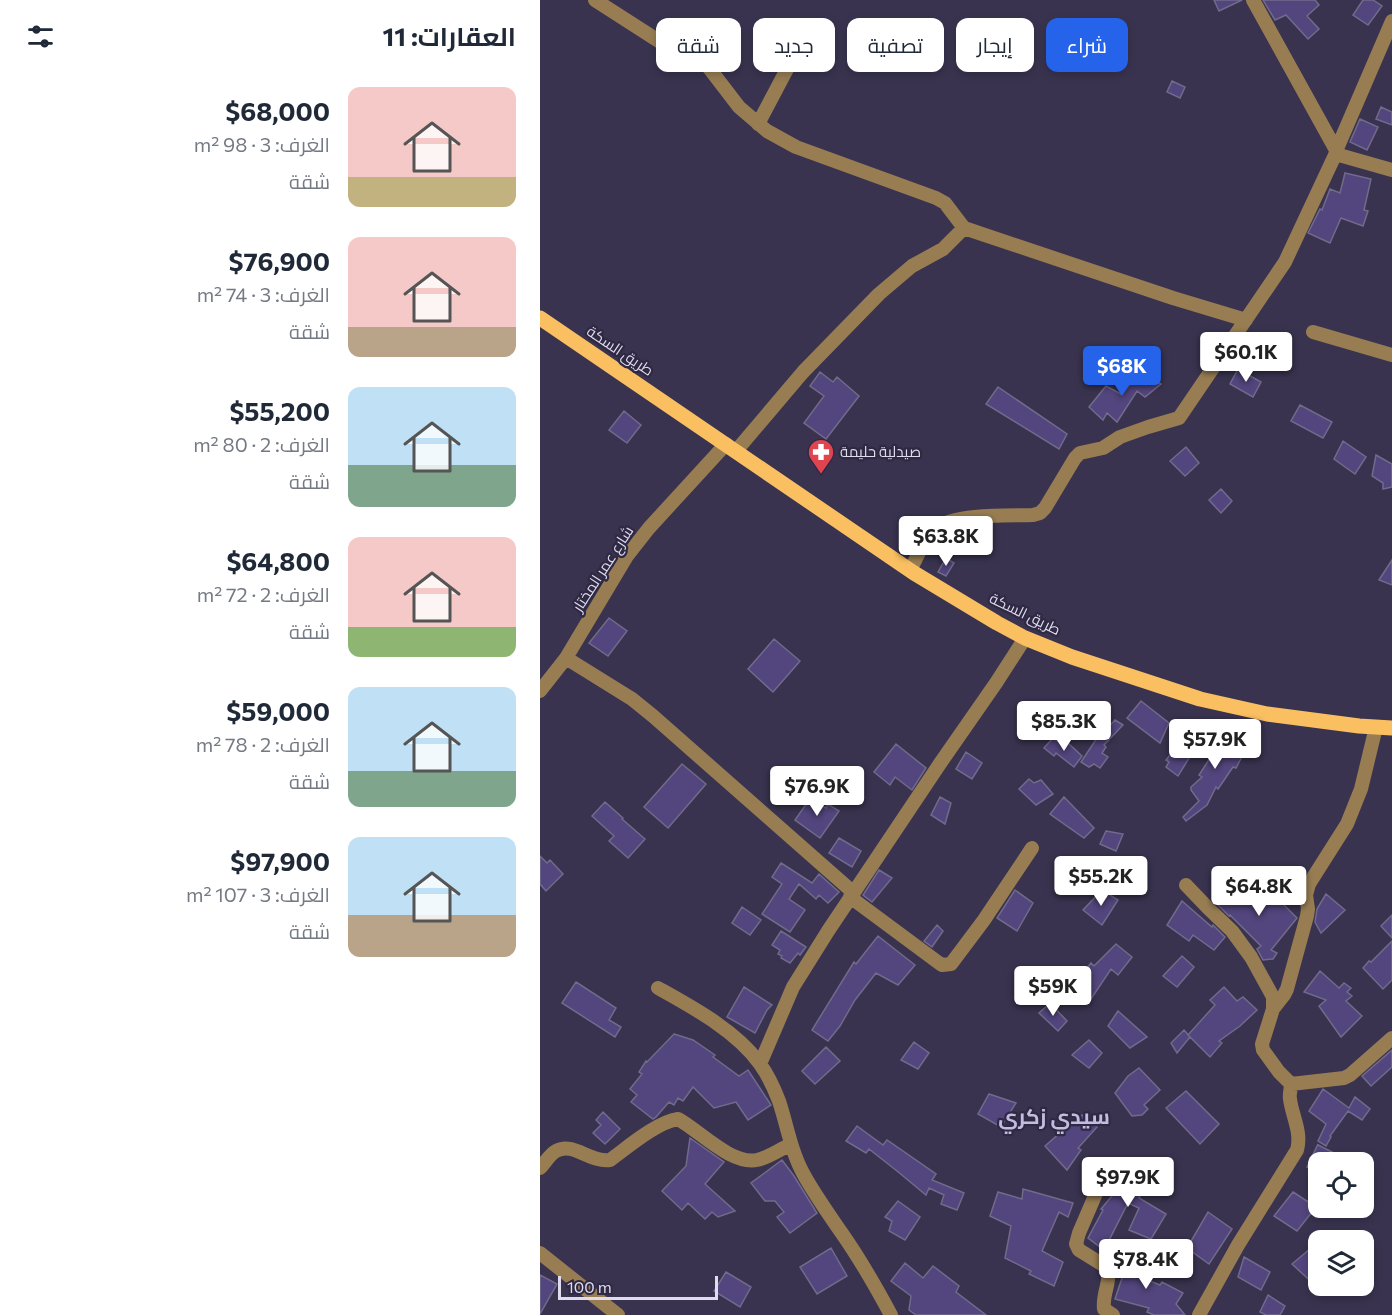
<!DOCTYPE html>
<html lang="ar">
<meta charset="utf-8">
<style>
body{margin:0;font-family:Commissioner,Cairo,sans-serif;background:#f6f6f7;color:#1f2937;direction:rtl;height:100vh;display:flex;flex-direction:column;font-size:22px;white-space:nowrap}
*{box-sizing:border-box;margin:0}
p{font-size:20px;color:#747a83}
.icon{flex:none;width:33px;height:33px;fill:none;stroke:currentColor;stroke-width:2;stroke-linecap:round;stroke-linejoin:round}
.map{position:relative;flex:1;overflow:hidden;direction:ltr}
.drawer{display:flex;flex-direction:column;background:#fff;width:540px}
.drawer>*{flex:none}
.top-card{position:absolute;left:18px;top:18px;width:570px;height:54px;direction:rtl;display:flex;gap:12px}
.tools{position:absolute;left:768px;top:1152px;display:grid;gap:12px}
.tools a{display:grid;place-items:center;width:66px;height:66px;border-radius:12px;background:#fff;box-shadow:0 3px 9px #0003;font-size:30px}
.scale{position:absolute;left:18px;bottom:15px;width:160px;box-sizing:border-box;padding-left:6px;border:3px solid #dfdcee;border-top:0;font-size:16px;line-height:21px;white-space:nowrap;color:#dfdcee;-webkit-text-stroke:4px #2f2944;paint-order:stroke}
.price{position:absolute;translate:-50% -51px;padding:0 14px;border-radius:6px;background:#fff;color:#222;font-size:20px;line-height:39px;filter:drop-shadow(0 2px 3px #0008)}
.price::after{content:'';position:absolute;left:50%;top:36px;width:18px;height:14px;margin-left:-9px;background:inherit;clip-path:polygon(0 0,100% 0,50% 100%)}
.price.active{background:#2563eb;color:#fff}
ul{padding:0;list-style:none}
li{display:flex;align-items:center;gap:18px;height:150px;padding:0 24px}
li span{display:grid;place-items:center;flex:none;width:168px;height:120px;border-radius:12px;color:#555}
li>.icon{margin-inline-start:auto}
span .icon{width:72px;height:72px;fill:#fffc;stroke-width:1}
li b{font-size:26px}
h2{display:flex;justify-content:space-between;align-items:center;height:72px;padding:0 24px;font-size:26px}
.tag{padding:0 21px;border-radius:12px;background:#fff;box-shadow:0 3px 9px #0003;font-size:21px;line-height:54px}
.tag.active{background:#2563eb;color:#fff}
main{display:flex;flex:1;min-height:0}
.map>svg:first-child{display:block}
</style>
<main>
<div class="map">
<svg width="852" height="1315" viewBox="0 0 852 1315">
<rect width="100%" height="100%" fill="#39334f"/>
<!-- building -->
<path fill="#53457d" stroke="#716b8b" stroke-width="1.5" d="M674 0H702L679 11Z
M723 0H775L779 5 767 16 779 29 768 39 746 15 735 20Z
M823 0H833L842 6 828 25 813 15Z
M632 81 645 87 640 98 627 92Z
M841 107 852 112V125L836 119Z
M820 119 838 127 827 150 810 142Z
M805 173 831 179 824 210 828 211 823 226 801 218 790 243 768 233 780 209 782 210 790 189 800 193Z
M714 335 729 345 721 358 705 347Z
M698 369 721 382 713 397 690 384Z
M603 371 621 384 605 397 597 391 577 422 567 413 563 420 549 407 566 386 581 394Z
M280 372 293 382 297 377 319 396 286 439 264 423 284 396 270 386Z
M458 387 527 434 519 449 446 404Z
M760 405 792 422 783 438 751 421Z
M84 411 101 425 87 443 69 430Z
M803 441 826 457 815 474 794 459Z
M646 447 659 463 645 476 630 461Z
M836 455 852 464V487L843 489V483L832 476Z
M681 489 692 501 681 513 669 500Z
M426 527 428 542 410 544 409 531Z
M406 558 414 563 406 576 398 572Z
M852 560V585L839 580Z
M69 618 87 631 68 656 49 643Z
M234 639 260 661 233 692 208 669Z
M601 701 629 723 620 743 587 718Z
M575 720 583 725 564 745 566 747 562 753 568 757 560 768 554 764 549 767 541 762 555 741Z
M674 731 706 749 696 768 693 767 678 789 676 787 667 805 646 821 643 817 659 801 651 790V787L662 777 659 775 672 755 664 750Z
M513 738 524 746 526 741 542 756 534 767 516 753 514 756 504 748Z
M356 744 386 768 372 790 355 777 350 785 334 772Z
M638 745 651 755 638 776 626 767 629 762 626 760Z
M426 752 442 763 432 779 416 769Z
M142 764 166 784 128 828 104 807Z
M489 779 494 783 501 780 513 794 496 805 479 789Z
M271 797 286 808 288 804 299 811 280 838 255 820Z
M400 797 411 803 405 824 391 815Z
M524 797 554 828 544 838 510 814Z
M65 802 83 818 82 819 105 839 88 858 69 841 74 836 52 816Z
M566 831 583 834 576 851 560 844Z
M299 838 321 851 312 867 289 853Z
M0 856 7 863 10 860 23 874 6 891 0 884Z
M573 862 592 868 585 885 566 876Z
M241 863 272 883 279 874 299 892 288 903 279 895 276 899 259 884 249 899 265 910 250 932 222 914 242 884 232 877Z
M339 870 352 878 332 902 323 895Z
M686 886 707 902 725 886 757 918 731 950 737 953 733 959 723 960 717 949 721 946 690 915 689 916 673 900Z
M475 890 493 903 477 931 457 918Z
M562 890 578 900 562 925 543 910Z
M786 894 805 910 781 933 775 922 777 909Z
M642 901 672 927 673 925 685 937 674 950 653 935 649 941 627 925Z
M202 907 221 920 210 935 192 923Z
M852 915V938L841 926Z
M397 925 403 931 392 947 384 941Z
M241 931 266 947 260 955 258 953 250 963 241 958 242 956 238 954 240 950 232 945Z
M338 936 375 965 358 985 336 973 315 1000 300 1026 288 1041 272 1030 314 962 316 964Z
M852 941V980L843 989 823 968 829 961 831 962Z
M576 944 592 957 578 975 571 969 549 1002 531 989 551 963 554 966Z
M642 956 654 967 637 987 623 976Z
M780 971 799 988 804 983 811 988 807 992 812 996 806 1001 822 1016 801 1037 779 1006 786 1000 764 992Z
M36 982 76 1008 69 1020 81 1027 75 1037 22 1003Z
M204 987 232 1005 227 1010 215 1033 187 1017Z
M684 987 697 1001 703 997 717 1010 700 1026 679 1041 682 1043 670 1057 648 1035 675 1005 670 1000Z
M510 1003 527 1021 518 1031 499 1013Z
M578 1011 607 1037 590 1048 568 1026Z
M644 1030 650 1037 637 1053 631 1043Z
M134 1034 153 1040 175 1055 173 1057 199 1076 208 1070 231 1105 208 1120 196 1102 174 1108 153 1087 143 1101 138 1098 134 1105 129 1102 116 1117 113 1119 91 1102 97 1095 90 1089 102 1074 99 1072 106 1061 107 1062Z
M549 1040 562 1053 549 1068 532 1055Z
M374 1042 389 1053 378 1069 361 1060Z
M286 1047 300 1061 275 1084 262 1071Z
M852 1050V1067L831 1086 822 1076Z
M599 1068 620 1090 604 1105 608 1109 602 1115 592 1116 575 1093 588 1076Z
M783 1089 809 1108 815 1097 830 1109 822 1120 808 1111 790 1136 791 1137 786 1146 778 1141 786 1124 769 1111Z
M646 1091 679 1124 660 1144 626 1108Z
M449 1094 476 1103 461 1127 438 1114Z
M63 1112 80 1129 65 1144 53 1133 61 1125 56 1120Z
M542 1115 557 1127 538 1148 541 1150 527 1170 505 1146 520 1133 522 1134Z
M317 1126 343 1145 347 1140 396 1174 392 1180 424 1193 417 1210 401 1204 404 1195 389 1188 386 1195 357 1171 329 1149 326 1153 306 1141Z
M150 1138 184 1162 165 1184 195 1211 178 1217 172 1212 165 1219 148 1203 142 1210 122 1191 146 1166Z
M778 1144V1145L812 1162H778V1171L767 1167Z
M242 1160 254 1176 277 1213 250 1233 237 1217 244 1212 235 1201H225L211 1183Z
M590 1160 613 1172 599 1198 626 1214 611 1239 589 1230 599 1208 588 1203 564 1250 548 1238 563 1210 561 1209 582 1184 580 1183Z
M483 1189 533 1203 528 1217 519 1212 502 1251 523 1262 514 1286 489 1274 491 1271 465 1258 471 1226 450 1216 458 1192 482 1199Z
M753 1192 776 1207 757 1231 734 1216Z
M358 1201 380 1217 365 1240 349 1231 352 1221 345 1217Z
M668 1212 692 1229 669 1264 647 1248Z
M291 1248 307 1276 277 1294 260 1267Z
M770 1249 778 1258V1288L752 1264Z
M581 1250 597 1256 592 1274 620 1285 622 1282 643 1293 636 1304 645 1315H614L607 1312 609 1308 575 1299 584 1272 577 1269 576 1263Z
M704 1257 730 1272 721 1290 698 1277Z
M365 1263 383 1278 393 1266 419 1286 416 1292 446 1315H376L369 1310 371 1296 351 1281Z
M186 1272 211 1287 200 1307 174 1291Z
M0 1275 17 1284 0 1314Z
M728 1295 745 1306 740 1315H726L720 1312Z"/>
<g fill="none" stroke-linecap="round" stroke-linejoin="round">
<!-- minor -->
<path stroke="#987d52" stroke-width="14" d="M55 0 125 45 166 64 199 107 227 131 256 147 396 198 405 203 424 228 633 298 706 320
M713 0 796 150
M852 21 796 151 799 155 852 170
M218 124 265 35
M773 332 852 355
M196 451 263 372 339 294 372 266 403 249 424 228
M370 570C377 558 382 544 390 533 407 512 468 516 493 515L500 513 505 508 535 458 540 453 563 448 580 437 608 427 639 418 745 262 796 153
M26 658 92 699 113 716 314 893
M0 691 26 658 87 556 109 528 186 444
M646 885 668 908 692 931 711 957 733 997V1009L722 1044 723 1050 739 1072 751 1084C751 1089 749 1095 750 1099 752 1116 762 1132 757 1150L698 1245 659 1315
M310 897 399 963 402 965 411 964 444 920 492 848
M118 988C152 1007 197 1031 220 1064 228 1075 234 1088 239 1101 247 1125 251 1152 264 1175 275 1195 288 1213 301 1232 320 1259 336 1287 351 1315
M733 1009 744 995 747 989 767 916 768 909 766 895 769 884 807 824 821 789 836 727
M220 1064 253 987 288 931 399 765 456 683 485 638
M751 1084 804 1078 810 1075 852 1038
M0 1168C5 1163 10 1154 16 1151 33 1141 50 1163 70 1160 88 1147 117 1122 138 1119 160 1131 191 1165 217 1160 228 1158 241 1149 251 1144
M557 1191 539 1233 536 1244 539 1250 568 1268C571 1282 562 1294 564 1309L573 1315
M0 1253 78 1315"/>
<!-- major -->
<path stroke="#f9bf61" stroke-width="15" d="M0 318 374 573 457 623 485 638 532 657 660 699 727 714 819 726 852 728"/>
</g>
<!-- icons -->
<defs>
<g id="pharmacy-pin" transform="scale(1.35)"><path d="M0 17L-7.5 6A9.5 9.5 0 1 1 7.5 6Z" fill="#e0444e" stroke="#2f2944"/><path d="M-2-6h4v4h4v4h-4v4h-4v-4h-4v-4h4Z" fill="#fff"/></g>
</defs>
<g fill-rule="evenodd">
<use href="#pharmacy-pin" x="281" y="452"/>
</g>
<g text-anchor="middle" stroke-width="4.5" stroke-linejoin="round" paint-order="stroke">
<!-- street labels -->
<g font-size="15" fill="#dfdcee" stroke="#2f2944">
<text transform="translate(80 351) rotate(34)" y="5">طريق السكة</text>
<text transform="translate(63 569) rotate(-57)" y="5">شارع عمر المختار</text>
<text transform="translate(485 614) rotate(26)" y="5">طريق السكة</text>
</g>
<!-- poi labels -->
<g font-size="15" fill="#dfdcee" stroke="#2f2944" text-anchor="start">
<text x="300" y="457">صيدلية حليمة</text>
</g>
<!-- district labels -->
<g font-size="21" font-weight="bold" fill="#c3bcdf" stroke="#2f2944">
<text x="514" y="1124">سيدي زكري</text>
</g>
</g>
</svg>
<div class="tools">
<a><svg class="icon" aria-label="locate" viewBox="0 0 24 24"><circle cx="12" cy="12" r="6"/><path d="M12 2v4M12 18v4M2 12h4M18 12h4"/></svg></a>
<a><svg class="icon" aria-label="layers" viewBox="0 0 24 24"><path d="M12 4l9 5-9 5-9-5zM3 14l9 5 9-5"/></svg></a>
</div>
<div class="scale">100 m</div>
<b class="price" style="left:706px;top:383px">$60.1K</b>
<b class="price active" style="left:582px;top:397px">$68K</b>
<b class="price" style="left:406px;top:567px">$63.8K</b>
<b class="price" style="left:524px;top:752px">$85.3K</b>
<b class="price" style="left:675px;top:770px">$57.9K</b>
<b class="price" style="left:277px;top:817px">$76.9K</b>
<b class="price" style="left:561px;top:907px">$55.2K</b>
<b class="price" style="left:719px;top:917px">$64.8K</b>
<b class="price" style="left:513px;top:1017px">$59K</b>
<b class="price" style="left:588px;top:1208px">$97.9K</b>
<b class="price" style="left:606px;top:1290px">$78.4K</b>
<div class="top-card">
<a class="tag active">شراء</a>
<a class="tag">إيجار</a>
<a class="tag">تصفية</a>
<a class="tag">جديد</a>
<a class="tag">شقة</a>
</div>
</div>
<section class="drawer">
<h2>العقارات: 11<svg class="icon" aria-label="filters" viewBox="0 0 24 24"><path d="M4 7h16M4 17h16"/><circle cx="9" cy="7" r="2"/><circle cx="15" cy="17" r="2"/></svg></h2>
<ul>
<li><span style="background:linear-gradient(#f6c9c9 75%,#c2b280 0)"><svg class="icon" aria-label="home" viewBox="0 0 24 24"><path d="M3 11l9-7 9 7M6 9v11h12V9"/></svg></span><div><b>$68,000</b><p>الغرف: 3 · 98 m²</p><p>شقة</p></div></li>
<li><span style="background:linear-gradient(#f6c9c9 75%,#b9a48a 0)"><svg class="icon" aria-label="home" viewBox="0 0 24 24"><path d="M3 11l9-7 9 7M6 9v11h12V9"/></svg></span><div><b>$76,900</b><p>الغرف: 3 · 74 m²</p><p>شقة</p></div></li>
<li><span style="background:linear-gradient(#bfe0f5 65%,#7fa58c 0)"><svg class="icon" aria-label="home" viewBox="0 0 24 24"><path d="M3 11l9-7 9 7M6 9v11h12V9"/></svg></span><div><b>$55,200</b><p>الغرف: 2 · 80 m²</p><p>شقة</p></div></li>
<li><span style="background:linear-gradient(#f6c9c9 75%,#8fb573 0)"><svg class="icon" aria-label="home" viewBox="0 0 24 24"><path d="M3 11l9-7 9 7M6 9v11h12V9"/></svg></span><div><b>$64,800</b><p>الغرف: 2 · 72 m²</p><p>شقة</p></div></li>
<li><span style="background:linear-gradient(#bfe0f5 70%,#7fa58c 0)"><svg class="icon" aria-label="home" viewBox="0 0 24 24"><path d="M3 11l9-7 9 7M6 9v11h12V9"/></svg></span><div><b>$59,000</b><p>الغرف: 2 · 78 m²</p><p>شقة</p></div></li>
<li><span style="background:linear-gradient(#bfe0f5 65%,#b9a48a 0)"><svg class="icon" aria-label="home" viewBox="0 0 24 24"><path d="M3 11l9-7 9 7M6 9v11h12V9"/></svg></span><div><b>$97,900</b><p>الغرف: 3 · 107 m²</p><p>شقة</p></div></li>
</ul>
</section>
</main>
